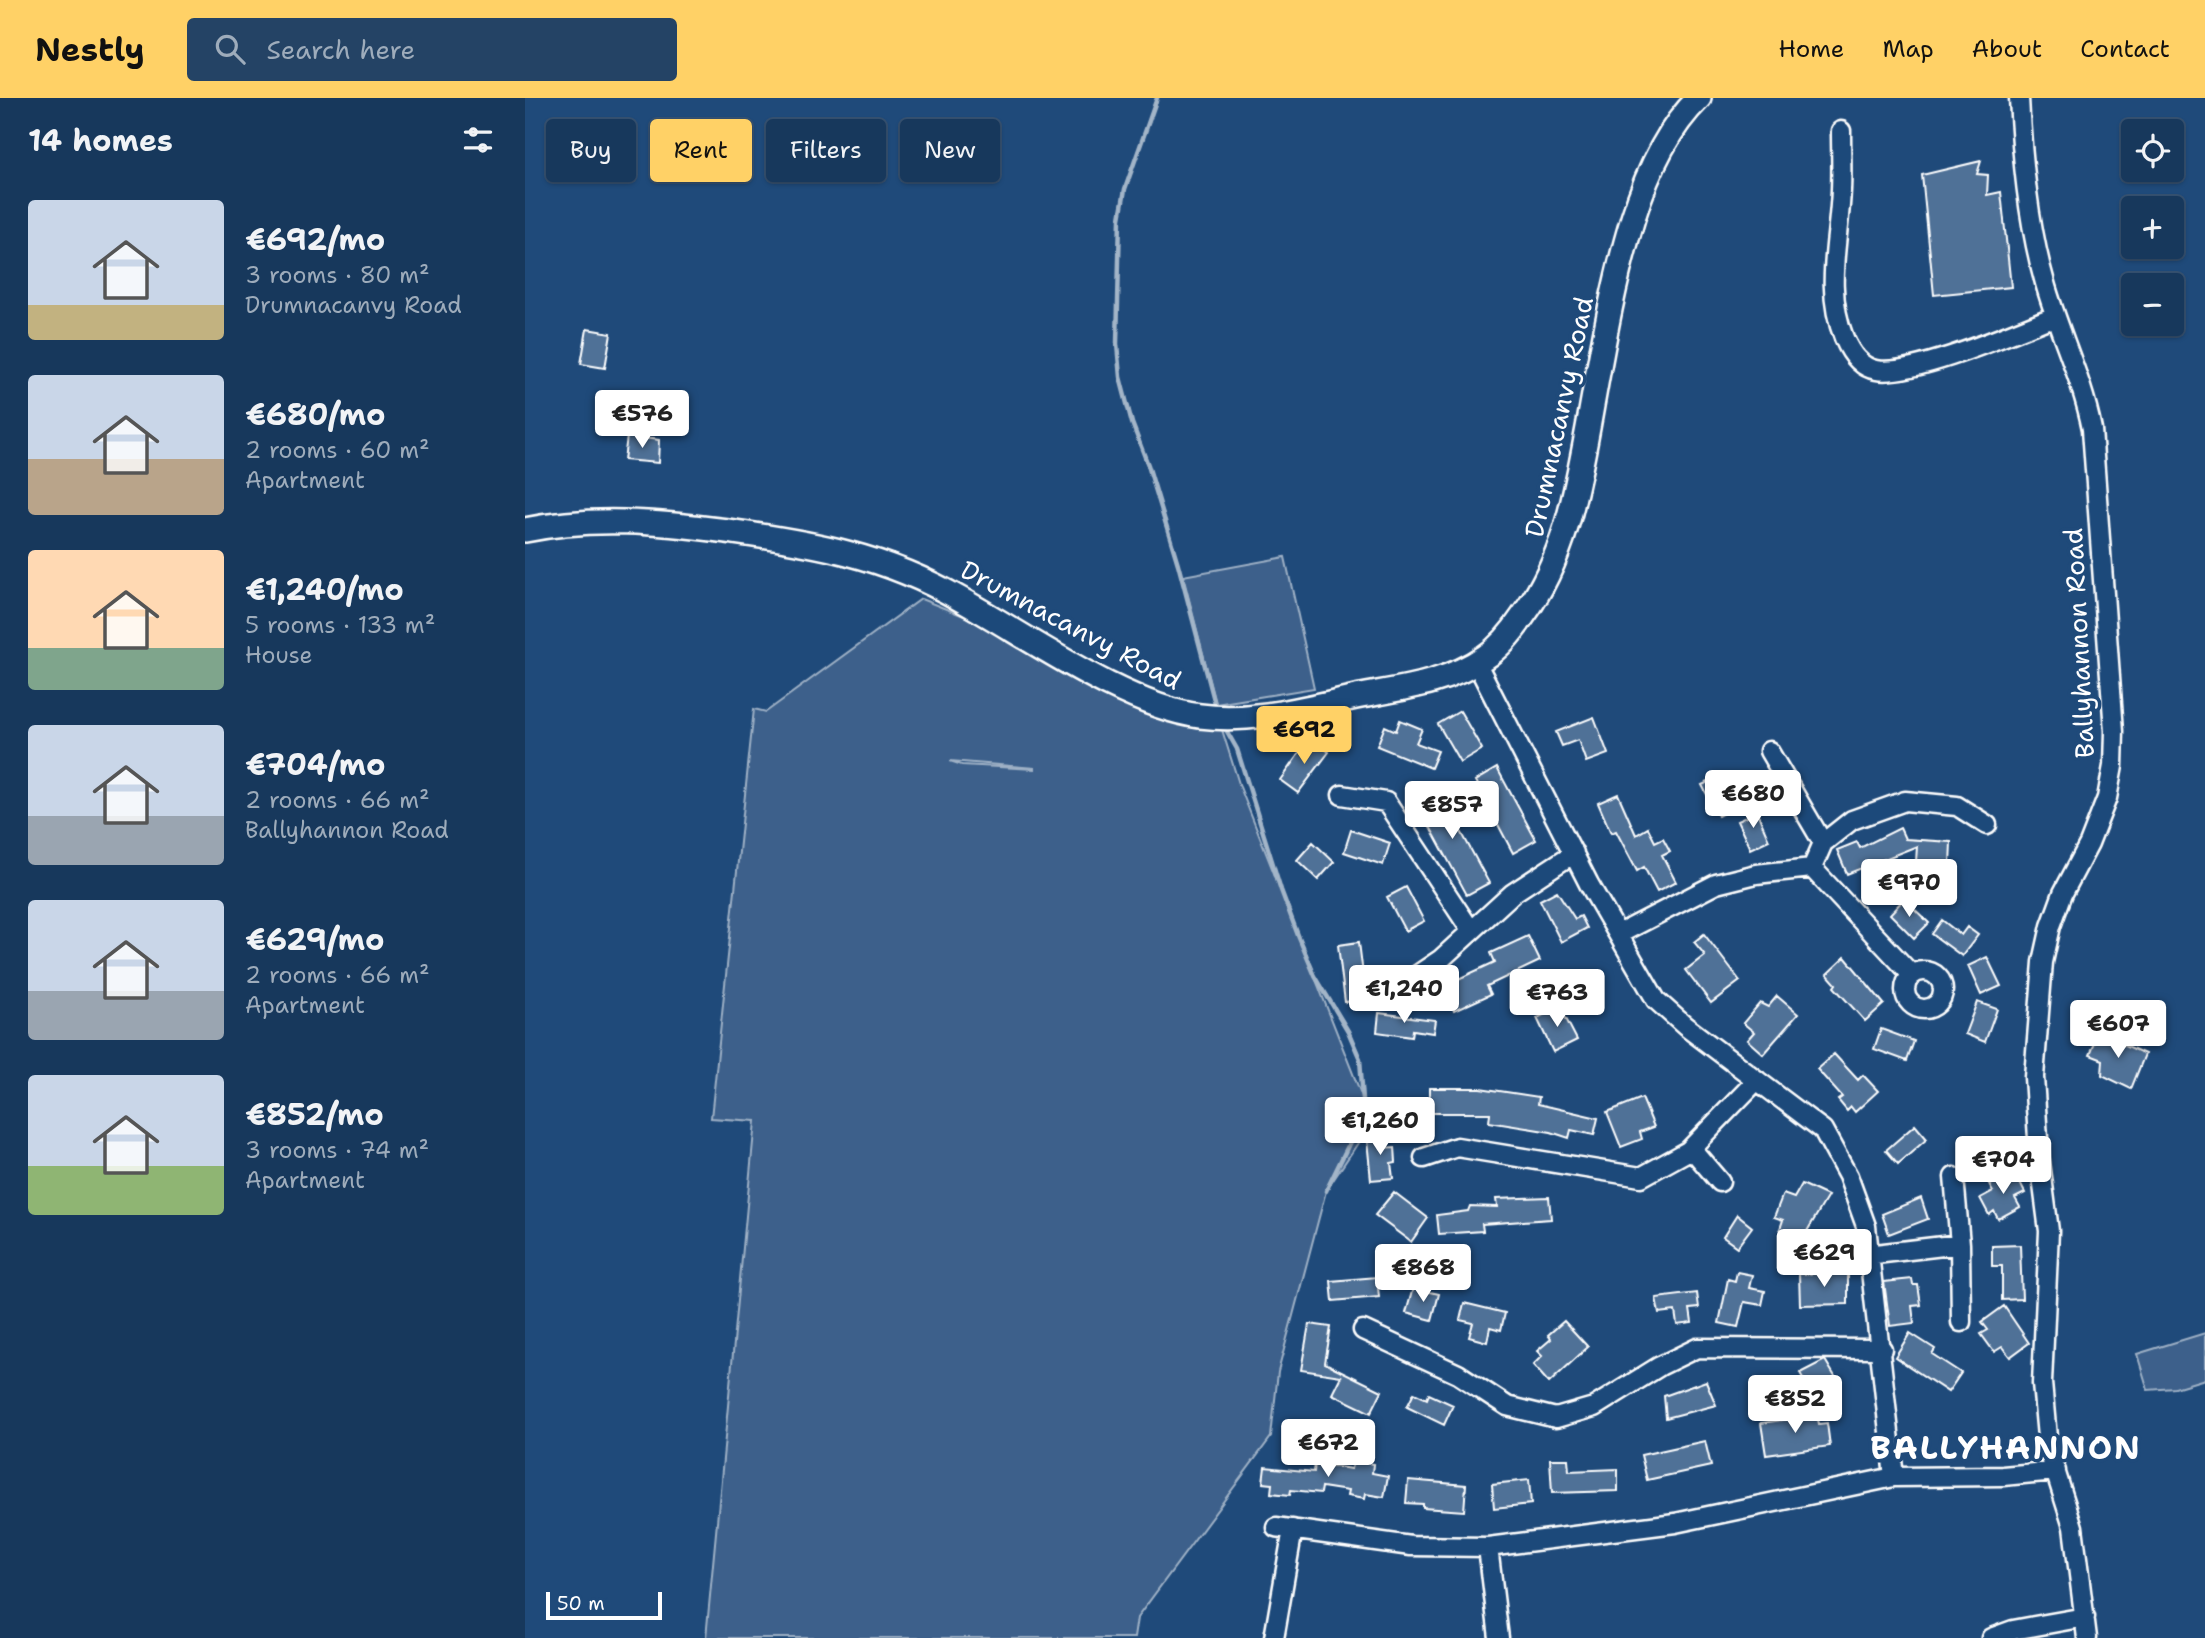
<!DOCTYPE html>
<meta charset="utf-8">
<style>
body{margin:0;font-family:"Shantell Sans",sans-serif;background:#244365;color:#f1f3f6;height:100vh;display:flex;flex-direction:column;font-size:26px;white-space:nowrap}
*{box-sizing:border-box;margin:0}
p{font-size:23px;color:#9eacbb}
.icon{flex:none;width:38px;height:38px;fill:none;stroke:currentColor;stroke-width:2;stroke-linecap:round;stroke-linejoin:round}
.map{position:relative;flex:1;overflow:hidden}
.details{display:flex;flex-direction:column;background:#17385c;width:525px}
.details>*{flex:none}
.guide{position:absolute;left:21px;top:21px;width:665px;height:63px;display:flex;gap:14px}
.buttons{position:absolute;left:1596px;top:21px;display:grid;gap:14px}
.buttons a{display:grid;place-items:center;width:63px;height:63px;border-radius:7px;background:#17385c;box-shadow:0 2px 5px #0004,0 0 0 2px #365272;font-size:35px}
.scale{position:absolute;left:21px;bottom:18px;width:116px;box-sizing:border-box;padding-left:7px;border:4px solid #fff;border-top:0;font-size:19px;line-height:24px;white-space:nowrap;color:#fff;-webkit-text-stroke:5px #1f4a7a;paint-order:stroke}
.price{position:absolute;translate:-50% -60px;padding:0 16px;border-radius:7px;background:#fff;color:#222;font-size:23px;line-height:46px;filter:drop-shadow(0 2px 4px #0008)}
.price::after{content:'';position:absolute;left:50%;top:42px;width:21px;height:16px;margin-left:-10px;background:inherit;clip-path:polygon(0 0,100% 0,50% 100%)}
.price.active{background:#ffd166;color:#111}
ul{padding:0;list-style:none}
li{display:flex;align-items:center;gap:21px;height:175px;padding:0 28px}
li span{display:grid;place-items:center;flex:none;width:196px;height:140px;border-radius:7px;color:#555}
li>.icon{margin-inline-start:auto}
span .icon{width:84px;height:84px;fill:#fffc;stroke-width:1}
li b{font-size:30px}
h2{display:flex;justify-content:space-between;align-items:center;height:84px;padding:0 28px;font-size:30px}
.tag{padding:0 24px;border-radius:7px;background:#17385c;box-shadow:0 2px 5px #0004,0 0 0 2px #365272;font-size:24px;line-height:63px}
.tag.active{background:#ffd166;color:#111}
header{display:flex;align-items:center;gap:42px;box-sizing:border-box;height:98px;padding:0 35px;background:#ffd166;color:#111}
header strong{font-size:33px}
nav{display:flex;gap:38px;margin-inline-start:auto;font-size:24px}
.search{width:490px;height:63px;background:#244365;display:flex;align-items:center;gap:18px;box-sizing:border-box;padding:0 24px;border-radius:7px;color:#9eacbb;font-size:26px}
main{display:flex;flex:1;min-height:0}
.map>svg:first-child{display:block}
</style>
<header>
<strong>Nestly</strong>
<div class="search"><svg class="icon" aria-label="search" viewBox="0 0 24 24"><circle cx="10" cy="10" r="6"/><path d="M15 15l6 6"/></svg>Search here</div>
<nav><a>Home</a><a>Map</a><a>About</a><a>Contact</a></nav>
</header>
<main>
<section class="details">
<h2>14 homes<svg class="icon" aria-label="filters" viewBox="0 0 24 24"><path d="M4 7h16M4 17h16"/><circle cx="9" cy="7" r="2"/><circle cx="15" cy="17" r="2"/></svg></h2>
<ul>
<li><span style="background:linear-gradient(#c9d6e8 75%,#c2b280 0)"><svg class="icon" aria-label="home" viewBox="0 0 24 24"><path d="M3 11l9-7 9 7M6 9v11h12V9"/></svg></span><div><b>€692/mo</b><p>3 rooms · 80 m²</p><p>Drumnacanvy Road</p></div></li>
<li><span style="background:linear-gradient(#c9d6e8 60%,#b9a48a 0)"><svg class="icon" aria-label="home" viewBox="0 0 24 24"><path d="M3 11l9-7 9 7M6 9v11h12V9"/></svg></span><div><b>€680/mo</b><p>2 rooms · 60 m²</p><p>Apartment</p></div></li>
<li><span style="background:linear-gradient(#ffd9b3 70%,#7fa58c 0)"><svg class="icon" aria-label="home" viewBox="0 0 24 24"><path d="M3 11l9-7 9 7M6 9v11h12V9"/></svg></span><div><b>€1,240/mo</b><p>5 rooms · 133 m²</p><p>House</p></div></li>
<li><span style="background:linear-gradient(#c9d6e8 65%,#9aa5b1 0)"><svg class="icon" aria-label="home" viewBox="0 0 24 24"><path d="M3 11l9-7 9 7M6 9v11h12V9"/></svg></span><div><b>€704/mo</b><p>2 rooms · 66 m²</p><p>Ballyhannon Road</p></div></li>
<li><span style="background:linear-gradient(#c9d6e8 65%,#9aa5b1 0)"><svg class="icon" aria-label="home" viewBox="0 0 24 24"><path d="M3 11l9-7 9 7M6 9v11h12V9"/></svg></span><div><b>€629/mo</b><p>2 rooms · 66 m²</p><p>Apartment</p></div></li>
<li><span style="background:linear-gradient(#c9d6e8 65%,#8fb573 0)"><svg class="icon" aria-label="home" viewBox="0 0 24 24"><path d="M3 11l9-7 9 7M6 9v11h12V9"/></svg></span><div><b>€852/mo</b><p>3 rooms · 74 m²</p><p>Apartment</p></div></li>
</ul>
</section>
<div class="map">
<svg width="1680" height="1540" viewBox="0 0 1680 1540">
<rect width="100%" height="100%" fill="#1f4a7a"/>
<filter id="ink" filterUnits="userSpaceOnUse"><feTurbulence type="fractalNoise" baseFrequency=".0143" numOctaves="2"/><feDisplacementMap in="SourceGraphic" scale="14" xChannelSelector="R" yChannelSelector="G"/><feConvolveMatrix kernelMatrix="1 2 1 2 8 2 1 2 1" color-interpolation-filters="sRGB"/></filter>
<g filter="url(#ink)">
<!-- green -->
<path fill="#3c618b" stroke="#9eb0c5" stroke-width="2" fill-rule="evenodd" d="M760 459 789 590 691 606 658 478Z
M396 501 693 619 715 689 847 1024 801 1093 753 1274 746 1339 612 1520 609 1540H181L230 1023 186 1020 229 611 241 614ZM425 663 509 670V671L437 667Z
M1680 1235V1281L1650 1290 1623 1292 1612 1256Z"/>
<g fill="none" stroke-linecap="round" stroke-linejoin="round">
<!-- stream -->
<path stroke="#a3b5c8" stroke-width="4.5" d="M632 0 600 91 595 120 592 246 595 279 607 325 623 367 653 466 690 606
M700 630 712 651 756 792 774 840 790 878 823 933 835 961 839 1015 801 1093"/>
</g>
<!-- building -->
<path fill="#507197" stroke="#fff" stroke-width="2" d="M1456 63 1452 76 1463 77 1462 97 1476 94 1486 189 1409 197 1397 77Z
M62 231 86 235 80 270 56 266Z
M102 338 134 342 133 365 99 362Z
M935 613 957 651 935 664 913 626Z
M1069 619 1083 656 1061 664 1053 642 1037 648 1031 634Z
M875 622 897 631 891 645 913 653 906 670 852 648 860 628 871 633Z
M785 640 804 654 773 695 755 682Z
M972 670 1011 742 988 755 950 683Z
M1198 677 1214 707 1193 718 1177 687Z
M912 689 964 785 942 797 890 701Z
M1093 696 1111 737 1123 730 1130 744 1138 740 1145 753 1137 757 1151 784 1132 794 1119 769 1112 773 1091 733 1086 735 1073 705Z
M1232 714 1244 742 1225 751 1212 723Z
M1375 730 1380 741 1426 744 1425 767 1391 764 1392 748 1322 776 1312 752 1332 744 1335 750Z
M826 732 865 745 858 767 819 754Z
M788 744 809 764 793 782 772 762Z
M881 789 899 823 880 833 862 799Z
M1032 793 1050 821 1056 818 1062 830 1036 844 1015 802Z
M1379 801 1404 825 1389 840 1365 816Z
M1417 822 1436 837 1442 829 1453 837 1437 858 1407 836Z
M1179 836 1215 883 1186 905 1161 872 1180 857 1169 844Z
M1003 838 1015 863 962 888 966 896 929 913 918 888 970 864 966 855Z
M834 844 841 901 820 904 813 847Z
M1320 859 1359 906 1340 923 1309 889 1311 886 1302 876Z
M1462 859 1476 888 1456 897 1443 868Z
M1252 898 1273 916 1238 956 1222 942 1229 934 1218 925 1235 905 1243 909Z
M1452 904 1472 911 1460 944 1440 936Z
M1035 909 1052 942 1028 954 1012 920Z
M854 915 910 922 908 935 888 932 887 939 852 934Z
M1356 931 1389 943 1382 963 1349 951Z
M1574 935 1620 956 1606 991 1577 977 1578 962 1565 957Z
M1309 956 1333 982 1338 977 1353 993 1330 1014 1326 1009 1322 1013 1313 1002 1317 999 1292 971Z
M904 990H955L1014 999 1013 1006 1073 1020 1069 1037 1046 1032 1044 1040 1026 1034 964 1024 965 1015H904Z
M1117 1000 1129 1029 1115 1034 1117 1041 1096 1049 1082 1014Z
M1390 1027 1402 1041 1373 1066 1361 1052Z
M854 1031 856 1050 870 1049 871 1064 866 1065 868 1080 846 1082 841 1032Z
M1489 1073 1500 1095 1490 1100 1495 1109 1473 1121 1469 1113 1464 1117 1455 1100 1468 1093 1464 1086Z
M1277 1086 1303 1098 1278 1140 1255 1131 1258 1122 1249 1119 1258 1096 1269 1100Z
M869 1094 903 1120 886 1144 850 1117Z
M1024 1099 1026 1121 957 1126 958 1133 914 1136 912 1117 943 1113 945 1108 972 1109 971 1101Z
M1396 1100 1403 1121 1364 1136 1357 1116Z
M1212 1117 1227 1129 1212 1149 1198 1139Z
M1495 1147 1497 1201 1477 1202V1168H1467V1148Z
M1212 1174 1227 1177 1224 1190 1240 1193 1237 1207 1219 1204 1213 1229 1194 1225 1203 1181 1210 1183Z
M1323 1175V1206L1275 1207 1274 1176Z
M852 1179 854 1199 808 1203 806 1183Z
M1387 1181 1388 1187H1393L1396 1207 1387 1208 1389 1225 1365 1228 1359 1184Z
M888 1190 914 1196 907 1222 881 1215Z
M1172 1195 1174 1210 1165 1211 1167 1225 1152 1227 1150 1213 1134 1215 1131 1200Z
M939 1205 980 1215 976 1232 965 1229 962 1244 944 1239 948 1225 935 1222Z
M1479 1208 1504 1245 1485 1259 1477 1249 1469 1254 1456 1236 1463 1232 1457 1224Z
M1039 1223 1063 1249 1024 1285 1008 1267 1017 1258 1012 1253 1026 1241 1023 1237Z
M784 1226 806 1229 800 1265 857 1293 846 1315 807 1296 816 1278 776 1272Z
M1385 1235 1410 1251 1407 1256 1436 1275 1423 1294 1370 1259Z
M1300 1262 1312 1282 1287 1296 1275 1275Z
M1181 1283 1191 1307 1141 1320 1139 1298Z
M889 1295 902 1301 904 1296 928 1307 919 1327 882 1309Z
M1292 1317 1294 1326 1302 1325 1305 1348 1241 1357 1236 1325Z
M1180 1343 1186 1368 1122 1382 1116 1357Z
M791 1357 802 1358V1367L826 1371 828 1362 848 1366 847 1375 863 1378 859 1399 840 1396 839 1401 822 1398 823 1393 797 1389 796 1395 766 1392 765 1397 746 1395 747 1386 738 1385 740 1369 789 1374Z
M1025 1361H1043L1044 1373 1093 1371V1393L1027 1395Z
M883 1382 941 1387 939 1413 898 1410V1406L881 1405Z
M1004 1382 1006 1406 969 1410 967 1386Z"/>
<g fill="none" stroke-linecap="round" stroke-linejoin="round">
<!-- minor casing -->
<g stroke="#fff" stroke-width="23">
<path id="minor" d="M1494 0C1497 61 1503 126 1520 185 1534 235 1557 280 1567 331L1589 633 1588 668 1582 700 1564 746 1538 795 1526 828 1518 864 1509 979 1514 1056 1524 1133 1517 1285 1523 1350 1548 1429 1562 1540
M1316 33C1316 52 1317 72 1316 92 1314 143 1299 190 1319 240 1325 254 1334 269 1351 272 1387 279 1492 233 1530 218
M951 564 1064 786 1131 902 1160 928 1298 1032 1323 1078 1341 1128 1369 1379
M1244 653 1298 745
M817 697 861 704 945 831
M1287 770 1387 877
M1094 836 1191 786 1231 776 1287 770 1298 745 1327 722 1380 703 1432 708 1462 727
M1380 892a19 19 0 1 1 38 0a19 19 0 1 1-38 0Z
M879 886 916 861 988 795 1049 755
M1166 1050 1195 1084
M899 1060 932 1049 1116 1079 1163 1053 1232 982
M1429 1079 1435 1146 1436 1224
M1342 1157 1435 1146
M838 1232 933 1276 982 1308 1031 1320 1069 1309 1135 1268 1172 1250 1357 1251
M751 1429 886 1448 963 1449 1150 1425 1369 1379 1478 1378 1531 1373
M963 1449 974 1540
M749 1540 768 1431
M1466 1540 1488 1532 1560 1519"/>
</g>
<!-- major casing -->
<g stroke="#fff" stroke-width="28">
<path id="major" d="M0 432C67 418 134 424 202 433 288 445 359 457 435 501 502 538 601 609 675 618 730 625 783 609 836 598 879 590 923 585 960 559 975 549 988 533 998 518 1041 459 1052 390 1065 319 1077 252 1088 185 1108 120 1121 78 1142 31 1174 0"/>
</g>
<!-- minor -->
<use href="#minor" stroke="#1f4a7a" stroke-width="18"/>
<!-- major -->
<use href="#major" stroke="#1f4a7a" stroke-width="23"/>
</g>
</g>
<g text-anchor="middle" stroke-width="7" stroke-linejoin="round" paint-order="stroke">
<!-- street labels -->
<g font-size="26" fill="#fff" stroke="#1f4a7a">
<text transform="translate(1034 319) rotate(-78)" y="9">Drumnacanvy Road</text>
<text transform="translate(546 527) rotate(28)" y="9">Drumnacanvy Road</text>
<text transform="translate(1554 545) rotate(-93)" y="9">Ballyhannon Road</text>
</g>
<!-- district labels -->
<g font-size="33" font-weight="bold" letter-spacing="2" fill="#fff" stroke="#1f4a7a">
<text x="1481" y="1361">BALLYHANNON</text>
</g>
</g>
</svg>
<div class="buttons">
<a><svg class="icon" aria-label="locate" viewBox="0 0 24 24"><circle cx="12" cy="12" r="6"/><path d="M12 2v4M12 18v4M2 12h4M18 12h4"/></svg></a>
<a>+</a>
<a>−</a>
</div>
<div class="scale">50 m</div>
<b class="price" style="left:117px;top:352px">€576</b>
<b class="price active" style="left:779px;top:668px">€692</b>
<b class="price" style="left:1228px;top:732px">€680</b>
<b class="price" style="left:927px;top:743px">€857</b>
<b class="price" style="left:1384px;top:821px">€970</b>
<b class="price" style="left:879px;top:927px">€1,240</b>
<b class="price" style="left:1032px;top:931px">€763</b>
<b class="price" style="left:1593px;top:962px">€607</b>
<b class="price" style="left:855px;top:1059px">€1,260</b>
<b class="price" style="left:1478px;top:1098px">€704</b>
<b class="price" style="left:1299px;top:1191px">€629</b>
<b class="price" style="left:898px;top:1206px">€868</b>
<b class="price" style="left:1270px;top:1337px">€852</b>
<b class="price" style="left:803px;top:1381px">€672</b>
<div class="guide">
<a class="tag">Buy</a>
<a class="tag active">Rent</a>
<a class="tag">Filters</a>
<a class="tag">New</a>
</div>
</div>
</main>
